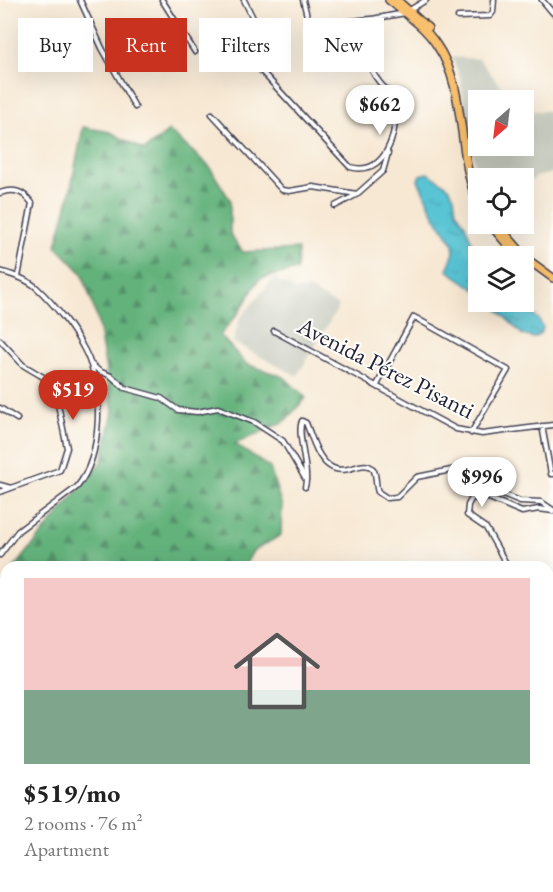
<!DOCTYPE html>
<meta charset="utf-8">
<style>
body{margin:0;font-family:"EB Garamond",serif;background:#f2f2f2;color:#222;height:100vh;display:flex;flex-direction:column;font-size:22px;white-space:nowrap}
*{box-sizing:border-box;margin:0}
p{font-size:20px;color:#767676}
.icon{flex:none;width:33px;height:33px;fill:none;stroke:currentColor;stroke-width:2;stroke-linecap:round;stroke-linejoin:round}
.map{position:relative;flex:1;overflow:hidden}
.sheet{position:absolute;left:0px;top:561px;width:554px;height:332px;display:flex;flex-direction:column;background:#fff;border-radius:18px 18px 0 0;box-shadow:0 6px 24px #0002}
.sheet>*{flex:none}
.top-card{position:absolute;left:18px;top:18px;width:518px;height:54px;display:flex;gap:12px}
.needle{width:39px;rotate:208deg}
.buttons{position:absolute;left:468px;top:90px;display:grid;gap:12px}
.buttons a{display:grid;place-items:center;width:66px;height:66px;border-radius:0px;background:#fff;box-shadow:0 6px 24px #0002;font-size:30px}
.price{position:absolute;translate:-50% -51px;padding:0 14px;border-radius:21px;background:#fff;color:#222;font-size:20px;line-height:39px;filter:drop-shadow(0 2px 3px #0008)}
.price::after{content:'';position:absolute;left:50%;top:36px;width:18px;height:14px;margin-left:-9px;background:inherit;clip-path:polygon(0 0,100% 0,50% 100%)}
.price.selected{background:#c8321e;color:#fff}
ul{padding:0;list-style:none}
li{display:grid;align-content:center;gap:12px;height:318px;padding:0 24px}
li span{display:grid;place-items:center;height:186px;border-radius:0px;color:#555}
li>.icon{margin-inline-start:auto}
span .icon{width:108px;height:108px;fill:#fffc;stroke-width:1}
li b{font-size:26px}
.chip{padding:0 21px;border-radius:0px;background:#fff;box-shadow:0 6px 24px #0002;font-size:21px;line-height:54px}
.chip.selected{background:#c8321e;color:#fff}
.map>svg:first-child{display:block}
</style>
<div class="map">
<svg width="553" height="892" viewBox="0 0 553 892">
<defs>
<pattern id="forest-firs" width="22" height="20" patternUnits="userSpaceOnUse" patternTransform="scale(1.5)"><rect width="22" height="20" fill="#63b27c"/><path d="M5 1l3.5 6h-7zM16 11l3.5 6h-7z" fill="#519067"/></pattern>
<pattern id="water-ripples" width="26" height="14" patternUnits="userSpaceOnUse" patternTransform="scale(1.5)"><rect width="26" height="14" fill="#59c4d4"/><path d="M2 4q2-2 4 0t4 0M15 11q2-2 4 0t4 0" fill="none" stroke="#4da8b7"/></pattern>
</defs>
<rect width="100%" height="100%" fill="#fdfcf7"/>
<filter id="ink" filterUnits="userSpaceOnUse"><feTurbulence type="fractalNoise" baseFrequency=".0167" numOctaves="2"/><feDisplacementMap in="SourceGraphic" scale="12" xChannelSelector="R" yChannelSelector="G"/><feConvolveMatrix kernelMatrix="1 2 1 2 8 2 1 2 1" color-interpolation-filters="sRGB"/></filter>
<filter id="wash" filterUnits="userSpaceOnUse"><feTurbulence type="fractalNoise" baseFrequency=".008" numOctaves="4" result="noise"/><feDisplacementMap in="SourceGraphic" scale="24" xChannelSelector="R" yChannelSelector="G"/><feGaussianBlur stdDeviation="1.35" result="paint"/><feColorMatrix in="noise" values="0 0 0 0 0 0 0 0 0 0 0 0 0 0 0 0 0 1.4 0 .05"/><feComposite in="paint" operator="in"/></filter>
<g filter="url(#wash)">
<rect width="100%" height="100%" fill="#f7e8d3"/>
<!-- industrial -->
<path fill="#c2c6b9" d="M452 57 479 59 512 100H478V146H524V108L530 111H553V173L536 177 524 186V178H478V186L460 78Z
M274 278 295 290 308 289 339 306 297 376 233 342 240 318Z"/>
<!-- forest -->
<path fill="url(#forest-firs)" stroke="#426a5c" stroke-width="1.5" d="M83 127 110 132 144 150 169 131 209 166 230 200V234L243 252 298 249 297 270 259 279 240 311 220 335 246 364 284 377 306 398 284 422 235 444 270 468 282 506 281 535 253 551 244 567H15L102 461 113 412 97 318 82 273 56 246 68 202Z
M6 581V886L129 887 125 892H0V591Z"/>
<!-- water -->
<path fill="url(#water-ripples)" stroke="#3e7388" stroke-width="1.5" d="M428 173 449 187 454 197 456 211 465 224 478 259V291L447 270 454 253 453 243 435 217 418 180 420 175Z
M490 302H520L539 320 543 328 540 334 534 338 523 335Z"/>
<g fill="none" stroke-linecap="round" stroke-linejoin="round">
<!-- river -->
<path stroke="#59c4d4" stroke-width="7" d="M548 766 553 764
M244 892 245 886"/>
</g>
</g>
<g filter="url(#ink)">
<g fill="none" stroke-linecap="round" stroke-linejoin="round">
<!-- street casing -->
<g stroke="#424052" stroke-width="7">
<path id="street" d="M80 0 102 48 135 107
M162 0 195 52
M244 0 262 36
M303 0 308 20 313 25 371 19
M542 0 553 13
M458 17 490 16 493 12 494 0
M252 61 350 167C385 177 398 134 395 105 395 96 386 90 380 83 366 66 360 38 372 19L405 13 426 0
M212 114 282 190 289 191 313 187 357 194 383 171 388 153
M0 193C14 188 23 191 32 203L18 277
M335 206 356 195
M0 271C13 275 27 279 37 288 55 305 74 329 85 351 104 387 103 455 77 487L18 531 0 555
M274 331 456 429 482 434 553 425
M0 340 23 365 50 381 55 390 67 448 60 470 0 492
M90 363 99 371 111 376 125 388 161 398 178 410 197 412 218 408 254 422 283 441 306 480
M377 385 414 317 508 370 471 433
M0 408 17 419
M542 426 551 474H553
M0 485 11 488
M305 487C310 470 296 434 302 421L306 423C312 437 316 455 328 465 346 479 362 457 373 469 377 474 375 485 378 492L387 498 397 497 417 477 456 469 469 473 493 490 520 501 541 502 553 510
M508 567 486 528 467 515 468 505 472 498H489L522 512 539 509 553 511
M548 663V669
M548 748 553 746
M548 871 553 869
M501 892 511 886
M534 892 553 889"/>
</g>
<!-- primary casing -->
<g stroke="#424052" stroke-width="10">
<path id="primary" d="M389 0C406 14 424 26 436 44 468 89 456 154 478 203
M397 0 428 28
M474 176 478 191
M490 224 517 256
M497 224 527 259 553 278
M548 836 553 835
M281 892H298
M434 892 443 886"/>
</g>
<!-- street -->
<use href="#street" stroke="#fff" stroke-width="4"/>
<!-- primary -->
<use href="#primary" stroke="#f8bf6c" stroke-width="7"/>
</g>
</g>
<g text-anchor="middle" stroke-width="4.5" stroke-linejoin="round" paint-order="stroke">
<!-- street labels -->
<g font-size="24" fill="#22223b" stroke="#fdfcf7">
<text transform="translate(386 368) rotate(27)" y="8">Avenida Pérez Pisanti</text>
</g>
</g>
</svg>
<div class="buttons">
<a><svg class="needle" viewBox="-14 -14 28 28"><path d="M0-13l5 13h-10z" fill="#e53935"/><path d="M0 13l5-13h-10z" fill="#767676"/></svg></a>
<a><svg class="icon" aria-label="locate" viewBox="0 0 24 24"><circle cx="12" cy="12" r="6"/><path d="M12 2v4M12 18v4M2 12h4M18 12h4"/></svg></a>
<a><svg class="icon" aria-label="layers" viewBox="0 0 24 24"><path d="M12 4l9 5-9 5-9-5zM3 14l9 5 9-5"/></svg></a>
</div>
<b class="price" style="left:380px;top:136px">$662</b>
<b class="price selected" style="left:73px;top:421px">$519</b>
<b class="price" style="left:482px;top:508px">$996</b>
<div class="top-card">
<a class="chip">Buy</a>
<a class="chip selected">Rent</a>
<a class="chip">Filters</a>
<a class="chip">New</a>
</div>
<section class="sheet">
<ul>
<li><span style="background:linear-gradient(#f6c9c9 60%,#7fa58c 0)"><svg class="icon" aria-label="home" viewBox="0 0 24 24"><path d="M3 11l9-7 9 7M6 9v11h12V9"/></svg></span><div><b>$519/mo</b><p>2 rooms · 76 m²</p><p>Apartment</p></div></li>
</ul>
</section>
</div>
